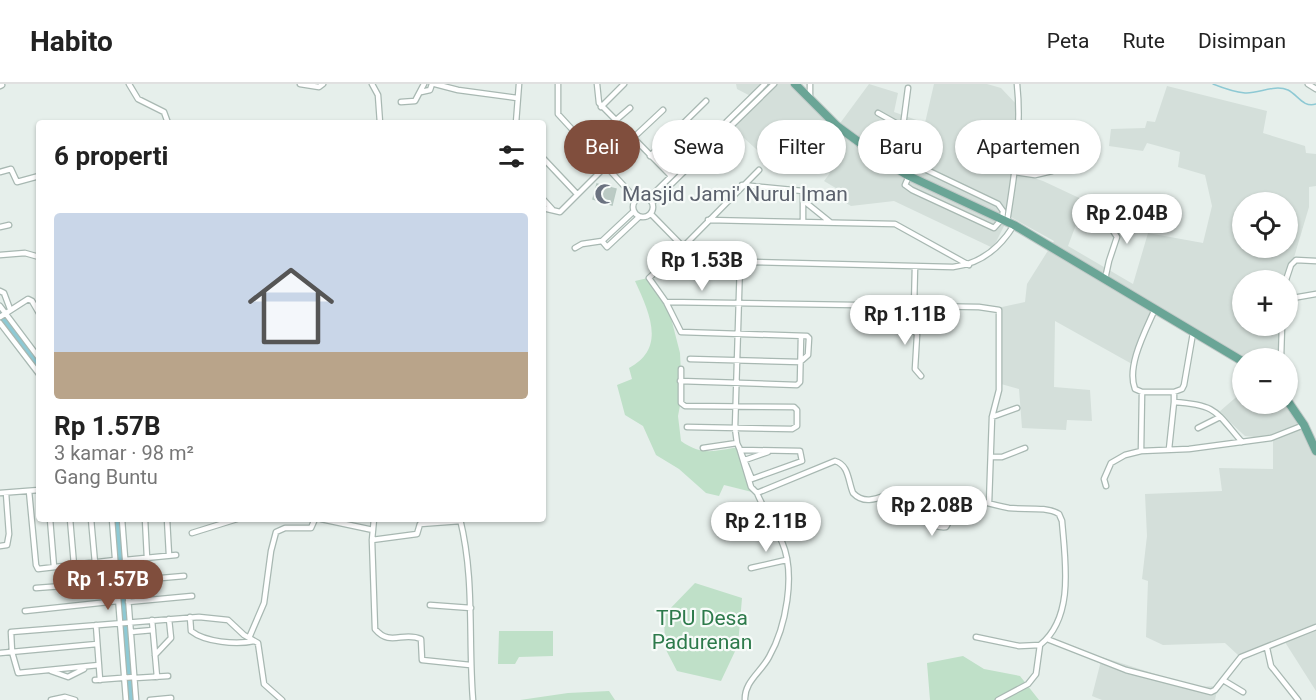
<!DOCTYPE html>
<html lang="id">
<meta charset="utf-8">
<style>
body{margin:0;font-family:Roboto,sans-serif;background:#f2f2f2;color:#222;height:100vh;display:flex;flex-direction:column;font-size:22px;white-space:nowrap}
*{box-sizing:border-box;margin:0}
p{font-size:20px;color:#767676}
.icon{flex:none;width:33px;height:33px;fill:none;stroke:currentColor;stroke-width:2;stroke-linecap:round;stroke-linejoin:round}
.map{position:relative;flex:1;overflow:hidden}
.details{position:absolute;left:36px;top:36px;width:510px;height:402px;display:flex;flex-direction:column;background:#fff;border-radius:6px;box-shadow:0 2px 4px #0004}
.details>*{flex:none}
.top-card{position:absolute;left:564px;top:36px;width:570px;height:54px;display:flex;gap:12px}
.buttons{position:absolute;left:1232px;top:108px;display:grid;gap:12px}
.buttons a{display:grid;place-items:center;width:66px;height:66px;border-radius:50%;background:#fff;box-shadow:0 2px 4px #0004;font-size:30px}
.price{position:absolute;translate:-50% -51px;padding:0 14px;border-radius:21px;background:#fff;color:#222;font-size:20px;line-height:39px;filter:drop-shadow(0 2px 3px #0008)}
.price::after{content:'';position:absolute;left:50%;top:36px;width:18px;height:14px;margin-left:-9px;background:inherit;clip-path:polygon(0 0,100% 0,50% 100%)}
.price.active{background:#804e3d;color:#fff}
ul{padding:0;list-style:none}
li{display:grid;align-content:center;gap:12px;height:318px;padding:0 18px}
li+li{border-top:2px solid #e0e0e0}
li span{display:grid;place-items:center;height:186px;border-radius:6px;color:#555}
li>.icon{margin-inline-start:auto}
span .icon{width:108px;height:108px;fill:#fffc;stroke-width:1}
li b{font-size:26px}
h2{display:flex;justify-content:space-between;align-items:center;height:72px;padding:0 18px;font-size:26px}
.chip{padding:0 21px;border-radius:27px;background:#fff;box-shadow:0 2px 4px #0004;font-size:21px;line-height:54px}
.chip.active{background:#804e3d;color:#fff}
header{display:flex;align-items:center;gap:36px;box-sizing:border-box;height:84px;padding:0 30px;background:#fff;border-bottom:2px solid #e0e0e0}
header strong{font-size:28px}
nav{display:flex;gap:33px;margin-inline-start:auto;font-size:21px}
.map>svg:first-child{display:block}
</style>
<header>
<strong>Habito</strong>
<nav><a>Peta</a><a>Rute</a><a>Disimpan</a></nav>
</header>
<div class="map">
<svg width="1316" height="616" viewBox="0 0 1316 616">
<rect width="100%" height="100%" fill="#e6efeb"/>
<!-- built -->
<path fill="#d4dfda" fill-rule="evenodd" d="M736 0H794L838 42 869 0 898 9 894 28 925 39 934 0H987L1001 4 1019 23 1013 87 1043 97 1090 119 1087 138H1077L1068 162 1133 200 1148 149 1203 159 1212 122 1205 91 1178 83 1180 68 1147 59 1143 67 1109 62 1111 45 1145 44 1147 37 1155 38 1167 2 1267 27 1263 49 1305 62 1306 69 1316 70V102L1309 103V123L1287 197 1242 196V242H1284L1281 274 1242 275 1157 226 1132 280 1055 237 1054 303 1090 306 1092 337 1067 336 1066 346 1022 344 1019 305 1001 300 1002 223 1025 218 1027 200 1054 157 1009 132 993 164 894 117 851 122 836 113 839 106 824 97 830 89 808 81 779 86 733 44 760 17 737 5ZM1242 118H1287V164H1242Z
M1242 308V320H1287L1316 364V607L1283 555 1238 571 1225 559 1163 561 1146 553 1148 497 1142 495 1147 452 1145 410 1222 407 1219 384 1273 385V355L1245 352 1219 328Z
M1102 573 1196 603 1218 602 1215 616H1102L1092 612Z"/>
<!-- green -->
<path fill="#bfe0c8" d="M648 194 670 230 680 269 682 311 678 332 681 357C702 372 714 367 739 363L756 409 724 401 719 412 706 409 679 385 656 371 643 342 625 331 617 301 632 295 629 284C667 264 649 228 635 197Z
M695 499 742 514 738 561 721 597 677 587 665 564 664 531Z
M499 547H553V572L519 573 515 580H498Z
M963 572 984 585 1020 592 1039 616H930L927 579Z
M609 607 615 616H520L568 609Z"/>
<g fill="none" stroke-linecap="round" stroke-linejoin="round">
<!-- stream -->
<path stroke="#8ec9d4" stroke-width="1.5" d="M1213 0C1223 4 1235 8 1245 9 1259 10 1274 0 1288 6 1298 11 1303 24 1316 20"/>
<!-- river -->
<path stroke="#8ec9d4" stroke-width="9" d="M0 231 39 283
M116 435 131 616"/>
</g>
<!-- building -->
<path fill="#bbcac4" stroke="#b8c9c2" stroke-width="1.5" d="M597 100 616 105 612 121 593 115Z"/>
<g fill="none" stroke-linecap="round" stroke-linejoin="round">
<!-- street casing -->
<g stroke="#a8b8b2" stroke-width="7">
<path id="street" d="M129 0 138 15 164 28 168 39
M300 0 319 3 323 0
M372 0 378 11 380 39
M435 0 458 6 517 14
M558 0V30L636 115
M597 0 599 19 671 92
M1308 0 1316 5
M0 2 2 1
M421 8 430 6 432 0
M810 15V0
M401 18 415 17 424 0
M601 23 624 0
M878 29 926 56 906 89
M615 37 630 24
M516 39 519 0
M903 42 908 4
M632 55 663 26
M859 60 864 54 870 53 912 79 998 120 1003 127 1002 135 994 144 912 106 905 101 909 92
M650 72 706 17
M543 74 577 110
M0 88 11 85 17 98 39 92
M1015 88 1035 91 1052 87
M742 101 803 107V136
M633 123a10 10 0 1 1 20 0a10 10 0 1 1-20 0Z
M649 114 765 0
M543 115 553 126
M804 117 830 138
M653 118 774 0
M543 124 560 128 606 82
M634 127 602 157 607 163 639 133
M651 130 697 177
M708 136 895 140 969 181
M1007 138C1014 93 1022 46 1017 0
M0 143 9 141
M575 164 582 160 602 157
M0 171 25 169 39 173
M668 176 953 183C980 180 1000 164 1014 141
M740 178 735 344 737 359 752 395 802 377 800 367 741 366
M1105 195 1109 177 1117 153 1104 133 1110 122
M1286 196 1291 181 1296 176 1316 177
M0 207 4 209 10 225
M1287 215 1316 210
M666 218 979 223 999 226V306L992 333 989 419
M0 222 39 274
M910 223 909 245 916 248 917 251 915 285 921 292
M914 223 915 183
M1155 225C1146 246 1126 282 1135 305L1142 308H1174V318C1217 321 1215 327 1242 358
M0 233 28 215 32 217 39 229
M0 239 39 290
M876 244 909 245
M1281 274 1282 242
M690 275 800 278 808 271 809 254 807 252 681 248 666 218 649 194 683 163 759 86
M681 285V319L685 322 794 323 797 326V342L792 345 687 343
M680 297 797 301 800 298 801 252
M1174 308 1182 305 1184 301 1193 249
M992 333 1017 324
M1198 344 1220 333
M739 363 751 403 757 409C764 426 774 441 782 458 796 490 786 543 769 573 761 588 744 598 745 616
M703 364 737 359
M1169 365 1174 318
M1141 367 1142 308
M992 373H1002L1025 364
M745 376 768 368
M1106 402 1104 395 1111 379 1125 371 1141 367 1189 365 1271 354 1304 341
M29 407 36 481 38 485 115 476
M907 407C911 423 928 445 946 443L963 413
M0 409 39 406
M757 409 835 377C849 381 848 397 853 409 867 424 884 410 900 407 938 401 972 417 1009 424 1024 426 1046 422 1059 430L1062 437C1065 476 1075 533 1040 561L1036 590 1028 600 998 616
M50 435 54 483
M70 435 74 481
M91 435 95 479
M112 435 126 616
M122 435 136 616
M145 435 147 474
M167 435 169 471
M321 435 373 446
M374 435 372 456 375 545C390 563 403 547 421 555L422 576 470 581
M460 435C475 495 468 555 473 616
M192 449 237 435
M372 456 417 450 420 440 461 437
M0 462 7 461 9 450 6 409
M125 476 176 471
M751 484 786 476
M127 497 184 492
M36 504 116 498
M128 518 192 512
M430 521 471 524
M25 527 118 517
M190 533 191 547C205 558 236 561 254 557
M152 536 157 593
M96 541 100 596
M131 548 153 546
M976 553 1019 562 1040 561
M249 554 264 519 271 467 276 448 285 444H311L315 435
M1047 555 1126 586 1211 608 1215 606 1241 573 1316 543
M1267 564 1271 582 1298 616
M0 569 97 560
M155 571 171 554 169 535
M99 581 18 589 12 568 11 548 199 533 228 536 244 551 258 559 264 600 282 616
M51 587 68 593 84 585
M135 594 168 592
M95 596 134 593
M1223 596 1243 608
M51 616 65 613 75 616
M150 616 171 614"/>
</g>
<!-- primary casing -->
<g stroke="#c2cac8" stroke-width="10">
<path id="primary" d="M795 0 837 42 886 78 909 92 1014 141 1242 277
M1287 316 1304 341 1316 367"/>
</g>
<!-- street -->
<use href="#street" stroke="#fff" stroke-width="4.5"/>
<!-- primary -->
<use href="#primary" stroke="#6aa596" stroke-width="8"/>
</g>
<!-- icons -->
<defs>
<g id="mosque-bare" transform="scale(1.62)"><path d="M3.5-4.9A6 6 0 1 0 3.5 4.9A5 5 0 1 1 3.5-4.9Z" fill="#6b7280" stroke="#f7fbf9" stroke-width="2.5" paint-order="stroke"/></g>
</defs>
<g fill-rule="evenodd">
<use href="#mosque-bare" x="605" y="110"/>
</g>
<g text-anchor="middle" stroke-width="4.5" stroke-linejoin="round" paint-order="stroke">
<!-- worship labels -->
<g font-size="21" fill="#5b616d" stroke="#f7fbf9" text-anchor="start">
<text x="622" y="117">Masjid Jami' Nurul Iman</text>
</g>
<!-- park labels -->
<g font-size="21" fill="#2d7a4b" stroke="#f7fbf9">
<text x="702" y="541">TPU Desa<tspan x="702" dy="24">Padurenan</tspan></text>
</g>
</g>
</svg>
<div class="buttons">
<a><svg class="icon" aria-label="locate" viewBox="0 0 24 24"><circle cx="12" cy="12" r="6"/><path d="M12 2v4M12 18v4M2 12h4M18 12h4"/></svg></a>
<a>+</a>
<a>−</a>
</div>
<b class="price" style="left:1127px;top:161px">Rp 2.04B</b>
<b class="price" style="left:702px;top:208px">Rp 1.53B</b>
<b class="price" style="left:905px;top:262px">Rp 1.11B</b>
<b class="price" style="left:932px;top:453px">Rp 2.08B</b>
<b class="price" style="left:766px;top:469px">Rp 2.11B</b>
<b class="price active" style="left:108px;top:527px">Rp 1.57B</b>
<div class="top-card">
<a class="chip active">Beli</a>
<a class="chip">Sewa</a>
<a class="chip">Filter</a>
<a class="chip">Baru</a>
<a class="chip">Apartemen</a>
</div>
<section class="details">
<h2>6 properti<svg class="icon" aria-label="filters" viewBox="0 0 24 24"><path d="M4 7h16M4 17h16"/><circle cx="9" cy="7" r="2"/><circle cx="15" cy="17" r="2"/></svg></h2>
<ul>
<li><span style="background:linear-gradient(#c9d6e8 75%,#b9a48a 0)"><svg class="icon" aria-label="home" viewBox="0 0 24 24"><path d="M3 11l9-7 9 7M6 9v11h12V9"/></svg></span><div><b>Rp 1.57B</b><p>3 kamar · 98 m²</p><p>Gang Buntu</p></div></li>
</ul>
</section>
</div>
